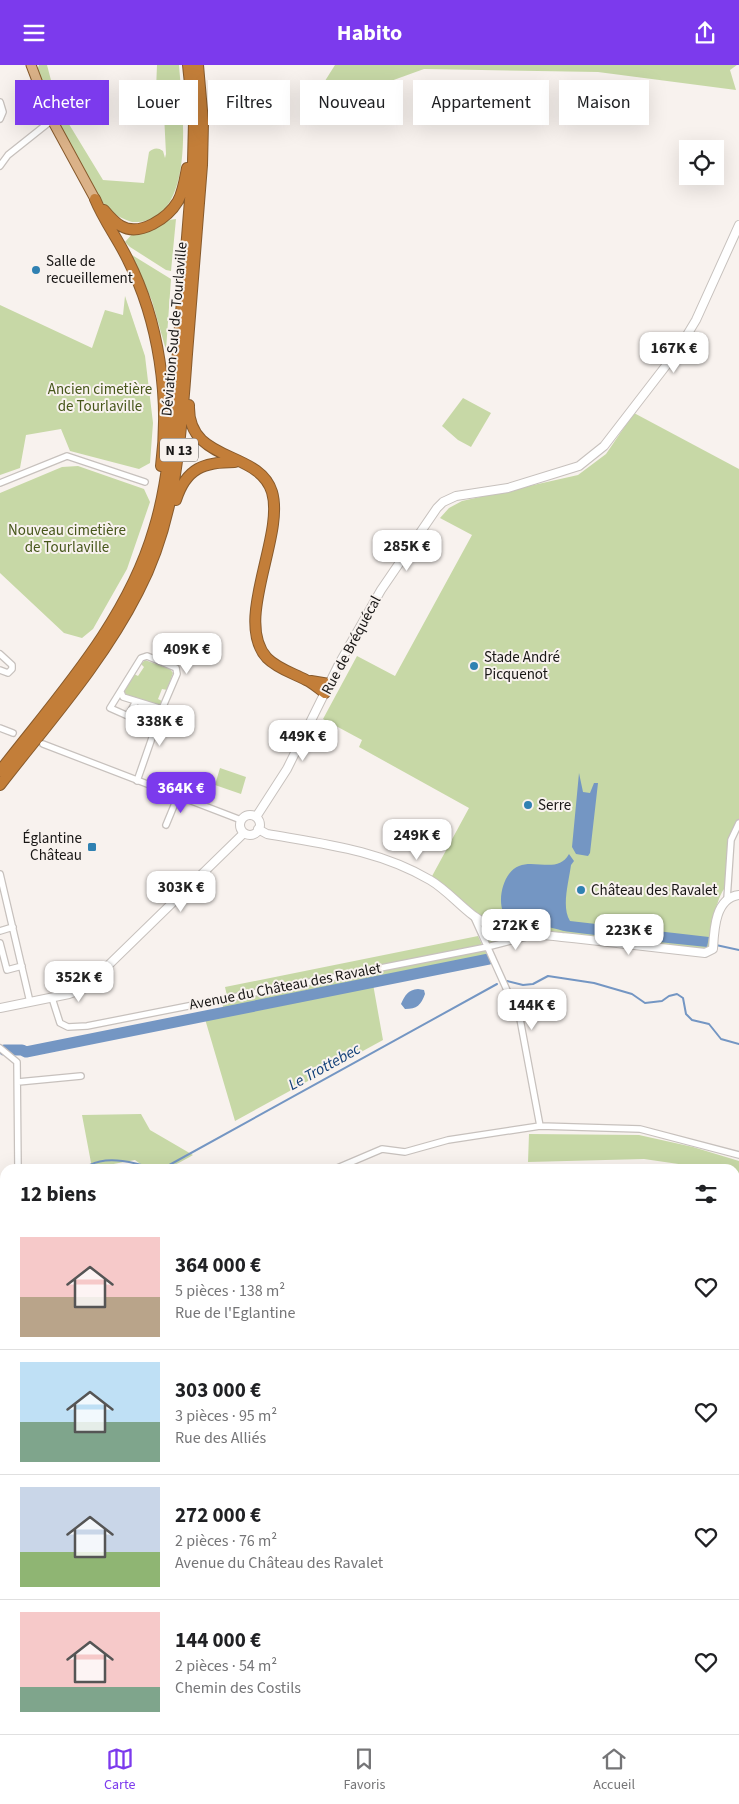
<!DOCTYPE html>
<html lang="fr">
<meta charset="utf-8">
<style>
body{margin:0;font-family:"Source Sans 3",sans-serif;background:#f2f2f2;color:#202124;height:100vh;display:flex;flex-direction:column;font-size:19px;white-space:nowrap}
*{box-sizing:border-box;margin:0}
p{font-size:16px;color:#757577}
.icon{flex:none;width:28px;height:28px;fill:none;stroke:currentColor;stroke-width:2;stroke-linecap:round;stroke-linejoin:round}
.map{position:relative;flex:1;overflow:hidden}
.sheet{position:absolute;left:0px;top:1099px;width:740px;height:571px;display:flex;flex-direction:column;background:#fff;border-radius:15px 15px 0 0;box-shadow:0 5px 20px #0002}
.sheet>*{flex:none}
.guide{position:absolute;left:15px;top:15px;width:710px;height:45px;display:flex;gap:10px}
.tools{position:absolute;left:679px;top:75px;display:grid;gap:10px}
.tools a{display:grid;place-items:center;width:45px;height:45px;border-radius:0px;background:#fff;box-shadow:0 5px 20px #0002;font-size:25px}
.price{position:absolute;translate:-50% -42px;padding:0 11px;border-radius:10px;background:#fff;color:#222;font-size:16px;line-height:32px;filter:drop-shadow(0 1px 2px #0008)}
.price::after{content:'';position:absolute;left:50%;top:30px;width:15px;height:11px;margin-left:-8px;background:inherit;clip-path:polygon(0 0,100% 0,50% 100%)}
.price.selected{background:#7c3aed;color:#fff}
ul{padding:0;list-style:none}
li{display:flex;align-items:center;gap:15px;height:125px;padding:0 20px}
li+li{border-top:1px solid #e0e0e0}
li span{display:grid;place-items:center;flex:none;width:140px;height:100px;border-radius:0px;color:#555}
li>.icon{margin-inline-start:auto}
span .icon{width:60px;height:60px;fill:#fffc;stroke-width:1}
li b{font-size:21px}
h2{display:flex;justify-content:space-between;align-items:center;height:60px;padding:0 20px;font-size:21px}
.tag{padding:0 18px;border-radius:0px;background:#fff;box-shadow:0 5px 20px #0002;font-size:18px;line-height:45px}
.tag.selected{background:#7c3aed;color:#fff}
header{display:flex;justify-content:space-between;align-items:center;height:65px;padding:0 20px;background:#7c3aed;color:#fff;font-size:22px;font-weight:700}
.tabs{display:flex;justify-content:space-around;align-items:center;height:70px;border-top:1px solid #e0e0e0;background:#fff;font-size:14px;color:#757577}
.tabs a{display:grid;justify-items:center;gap:2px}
.tabs .selected{color:#7c3aed}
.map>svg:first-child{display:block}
</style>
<header><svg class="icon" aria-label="menu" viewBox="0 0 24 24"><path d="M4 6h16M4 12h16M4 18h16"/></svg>Habito<svg class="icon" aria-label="share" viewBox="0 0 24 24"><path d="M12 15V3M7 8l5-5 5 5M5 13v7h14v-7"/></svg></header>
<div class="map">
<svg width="739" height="1669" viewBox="0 0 739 1669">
<rect width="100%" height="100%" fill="#f8f2ee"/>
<!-- green -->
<path fill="#c7d8a6" d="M39 0H47L52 19 49 23H43L37 5Z
M157 0H179C182 41 199 160 132 157 122 154 113 149 106 141 92 126 52 51 48 32L50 29 55 30 61 46 103 115 144 118 149 87C153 83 158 82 163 86L165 93 166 89 164 49 158 40 156 25Z
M335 0H737L730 5 736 25 598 7 424 4 366 25 338 46 321 52 301 54Z
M62 25 67 27V32L88 33 87 42H83V52H75L74 57 62 34Z
M176 154 171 206 166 205 130 182 125 177 134 167C150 169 160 155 176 154Z
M132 190 171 214 166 285 152 236Z
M125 231 145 291 153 358 150 398 139 404 70 386 61 364 26 370 20 403 0 410V240L92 283 105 245 123 250Z
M463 333 491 348 471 382 458 375 442 361Z
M634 348 739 404V758L731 775 727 820C713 836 714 865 708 885L504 861 484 853 431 813 469 743 359 682 362 675 323 654 357 591 395 611 472 470 440 453 449 443 462 436 578 410 606 389Z
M78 401 144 424 150 437 127 504 93 564 82 573 64 568 0 508V428L62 402Z
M145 595 170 604 173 608 167 625 162 624 158 634 162 636 159 642 127 631 124 626 134 609 138 611 144 602 141 599Z
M220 703 246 712 241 729 215 720Z
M480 857 497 867 525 870 487 878Z
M478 871 489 894 373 919 383 975 235 1056 205 954 224 947 222 937 228 935 225 922Z
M141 1049 150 1065 193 1090C172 1102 156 1112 135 1095L92 1103 82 1050Z
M529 1069 639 1070 693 1082 739 1096V1111L735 1110V1104H713L644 1094 528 1097Z
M111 1665H139L136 1669H111Z"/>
<!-- water -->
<path fill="#7496c3" d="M579 708 583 727 590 728 594 718H598L590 788 588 791 576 789 572 782Z
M569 789 574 796 571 800C569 816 561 842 570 856L709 872 707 882C662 877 616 873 571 867 560 866 549 861 537 860 529 860 519 862 511 857 496 847 500 821 509 809 525 786 556 813 569 789Z
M418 924 424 925 425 929C421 940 417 944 405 944L401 939C405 930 408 925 418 924Z"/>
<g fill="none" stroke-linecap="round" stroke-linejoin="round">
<!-- stream -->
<path stroke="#7496c3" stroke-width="2" d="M716 880 739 885
M507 916 523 920 533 919 548 911 594 918 632 929 645 938 662 936 669 931 677 929 683 933 686 949 692 955 709 959 721 974 739 979
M89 1104 90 1100C109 1090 136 1098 155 1104
M162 1104 497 919
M0 1147 5 1149"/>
<!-- river -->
<path stroke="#7496c3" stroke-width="11" d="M4 985H22L26 987 489 894"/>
<!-- street casing -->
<g stroke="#c7c1bd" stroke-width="8">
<path id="street" d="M0 37 3 47 0 54
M0 101 8 90 52 55
M0 418 67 391 145 417
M0 589 12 600V604L8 608 0 605
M121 627 123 632 162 644 177 609 176 603 147 591 141 593 110 643 128 651 136 636
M0 663 13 668
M43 679 241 755
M137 716 162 644
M166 760 178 731
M0 809 30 937
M727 834 731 775 739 758
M474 852 520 954 540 1061
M0 866 13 862
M0 878 7 905 22 901
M52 933 60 958 68 962 87 961 487 882 534 870
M0 983 17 997 18 1104
M18 1017 81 1011
M335 1104 382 1084 405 1087 448 1075 540 1061 640 1064 739 1090
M0 1155 5 1156
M5 1207 2 1214 5 1232
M0 1267 5 1266
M735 1536 739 1538
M98 1669 102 1665"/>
</g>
<!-- secondary casing -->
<g stroke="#c7c1bd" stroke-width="10">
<path id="secondary" d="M240 760a10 10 0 1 1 20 0a10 10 0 1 1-20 0Z
M256 752 287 704 339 599 381 525 437 443 443 437 456 431 508 423 579 401 604 381 678 285 696 255 739 160
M258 764 267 769C324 779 379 785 430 815 452 828 467 851 491 861 512 869 539 869 562 872 610 877 658 883 705 888L713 884C714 865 715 833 739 830
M0 943 69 929 85 923 244 768"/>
</g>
<!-- primary casing -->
<g stroke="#875a2c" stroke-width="11">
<path id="primary" d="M31 0 52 55 95 134"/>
</g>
<!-- highway casing -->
<g stroke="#875a2c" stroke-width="12">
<path id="highway" d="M95 134C104 156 118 174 128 195 159 256 170 333 161 401
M104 145C109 151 114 157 121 161 140 172 168 153 178 136 183 127 185 114 187 103
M189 340C187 399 259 384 272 427 285 471 233 556 267 593 278 604 293 608 306 615 313 618 319 624 325 628
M176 435C186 403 204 397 235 397
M311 616 329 619
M0 706C58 631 127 557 154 464 163 435 167 405 171 374L193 97 194 56 188 0
M0 720C48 658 102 598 138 527 177 453 181 370 187 289 192 226 197 163 202 100L203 57 198 0
M0 1469 5 1472
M0 1478 5 1481
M325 1665 329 1669
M338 1665 343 1669"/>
</g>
<!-- street -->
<use href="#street" stroke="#fff" stroke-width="5.5"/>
<!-- secondary -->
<use href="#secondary" stroke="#fff" stroke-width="8"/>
<!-- primary -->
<use href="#primary" stroke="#dbb288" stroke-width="9"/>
<!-- highway -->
<use href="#highway" stroke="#c37e39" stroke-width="10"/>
</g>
<!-- markers -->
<g fill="#2f81b2" stroke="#f8f2ee" stroke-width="2">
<circle cx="36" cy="205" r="5"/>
<circle cx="474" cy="601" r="5"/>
<circle cx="528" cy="740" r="5"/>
<rect x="87" y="777" width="10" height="10" rx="2.5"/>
<circle cx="581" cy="825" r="5"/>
</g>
<g text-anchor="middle" stroke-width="4" stroke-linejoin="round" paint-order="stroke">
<!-- shield labels -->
<rect fill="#f8f2ee" stroke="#5b5856" stroke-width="1" x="160" y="373.5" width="38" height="23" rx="4"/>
<g font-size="14" font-weight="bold" fill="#181615">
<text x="179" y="390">N 13</text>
</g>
<!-- poi labels -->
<g font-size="15" fill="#181615" stroke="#f8f2ee" text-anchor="start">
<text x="46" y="201">Salle de<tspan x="46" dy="17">recueillement</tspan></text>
<text x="484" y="597">Stade André<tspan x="484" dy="17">Picquenot</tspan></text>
<text x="538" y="745">Serre</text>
<text x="82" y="778" text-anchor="end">Églantine<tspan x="82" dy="17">Château</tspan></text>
<text x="591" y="830">Château des Ravalet</text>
</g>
<!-- street labels -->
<g font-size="15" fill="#181615" stroke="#f8f2ee">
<text transform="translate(174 264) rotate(-85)" y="5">Déviation Sud de Tourlaville</text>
<text transform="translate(351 580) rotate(-62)" y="5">Rue de Bréquécal</text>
<text transform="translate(285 921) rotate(-11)" y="5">Avenue du Château des Ravalet</text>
</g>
<!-- park labels -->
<g font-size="15" fill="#47571b" stroke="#f8f2ee">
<text x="100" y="329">Ancien cimetière<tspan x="100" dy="17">de Tourlaville</tspan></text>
<text x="67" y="470">Nouveau cimetière<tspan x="67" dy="17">de Tourlaville</tspan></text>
</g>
<!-- water labels -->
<g font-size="16" font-style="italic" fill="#124079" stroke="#f8f2ee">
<text transform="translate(324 1001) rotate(-29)" y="6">Le Trottebec</text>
</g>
</g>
</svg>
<div class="tools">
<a><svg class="icon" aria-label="locate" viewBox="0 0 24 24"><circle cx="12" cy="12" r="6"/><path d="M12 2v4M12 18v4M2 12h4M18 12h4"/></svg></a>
</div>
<b class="price" style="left:674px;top:309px">167K €</b>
<b class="price" style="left:407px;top:507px">285K €</b>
<b class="price" style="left:187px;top:610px">409K €</b>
<b class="price" style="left:160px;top:682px">338K €</b>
<b class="price" style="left:303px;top:697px">449K €</b>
<b class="price selected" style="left:181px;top:749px">364K €</b>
<b class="price" style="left:417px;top:796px">249K €</b>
<b class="price" style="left:181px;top:848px">303K €</b>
<b class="price" style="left:516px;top:886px">272K €</b>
<b class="price" style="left:629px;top:891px">223K €</b>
<b class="price" style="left:79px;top:938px">352K €</b>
<b class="price" style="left:532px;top:966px">144K €</b>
<div class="guide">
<a class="tag selected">Acheter</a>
<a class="tag">Louer</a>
<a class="tag">Filtres</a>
<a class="tag">Nouveau</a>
<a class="tag">Appartement</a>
<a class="tag">Maison</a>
</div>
<section class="sheet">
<h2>12 biens<svg class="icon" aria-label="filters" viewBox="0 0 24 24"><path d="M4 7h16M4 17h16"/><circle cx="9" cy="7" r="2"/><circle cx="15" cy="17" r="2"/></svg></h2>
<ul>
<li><span style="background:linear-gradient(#f6c9c9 60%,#b9a48a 0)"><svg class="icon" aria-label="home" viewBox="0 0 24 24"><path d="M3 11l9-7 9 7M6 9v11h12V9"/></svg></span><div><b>364 000 €</b><p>5 pièces · 138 m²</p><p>Rue de l'Eglantine</p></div><svg class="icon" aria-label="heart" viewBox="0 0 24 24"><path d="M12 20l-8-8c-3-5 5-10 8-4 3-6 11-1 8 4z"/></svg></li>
<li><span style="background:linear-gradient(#bfe0f5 60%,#7fa58c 0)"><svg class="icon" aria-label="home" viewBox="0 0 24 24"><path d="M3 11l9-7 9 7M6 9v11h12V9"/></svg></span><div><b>303 000 €</b><p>3 pièces · 95 m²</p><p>Rue des Alliés</p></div><svg class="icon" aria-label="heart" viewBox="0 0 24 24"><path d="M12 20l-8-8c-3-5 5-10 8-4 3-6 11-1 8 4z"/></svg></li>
<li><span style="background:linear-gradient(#c9d6e8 65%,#8fb573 0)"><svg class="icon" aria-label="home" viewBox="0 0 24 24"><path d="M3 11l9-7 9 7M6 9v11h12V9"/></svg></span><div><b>272 000 €</b><p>2 pièces · 76 m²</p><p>Avenue du Château des Ravalet</p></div><svg class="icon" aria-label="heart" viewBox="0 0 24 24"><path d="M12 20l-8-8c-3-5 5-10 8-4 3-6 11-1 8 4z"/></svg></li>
<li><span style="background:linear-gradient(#f6c9c9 75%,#7fa58c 0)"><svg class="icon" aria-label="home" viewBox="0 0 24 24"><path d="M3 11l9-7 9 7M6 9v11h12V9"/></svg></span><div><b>144 000 €</b><p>2 pièces · 54 m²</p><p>Chemin des Costils</p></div><svg class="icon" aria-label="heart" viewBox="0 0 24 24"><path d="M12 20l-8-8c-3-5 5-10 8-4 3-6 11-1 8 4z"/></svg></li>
</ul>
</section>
</div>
<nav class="tabs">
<a class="selected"><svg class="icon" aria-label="map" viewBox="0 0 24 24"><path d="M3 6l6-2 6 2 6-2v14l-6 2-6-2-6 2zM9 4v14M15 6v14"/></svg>Carte</a>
<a><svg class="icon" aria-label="saved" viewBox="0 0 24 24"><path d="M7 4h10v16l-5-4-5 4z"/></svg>Favoris</a>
<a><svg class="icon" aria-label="home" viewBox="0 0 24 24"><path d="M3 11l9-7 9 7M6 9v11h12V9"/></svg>Accueil</a>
</nav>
